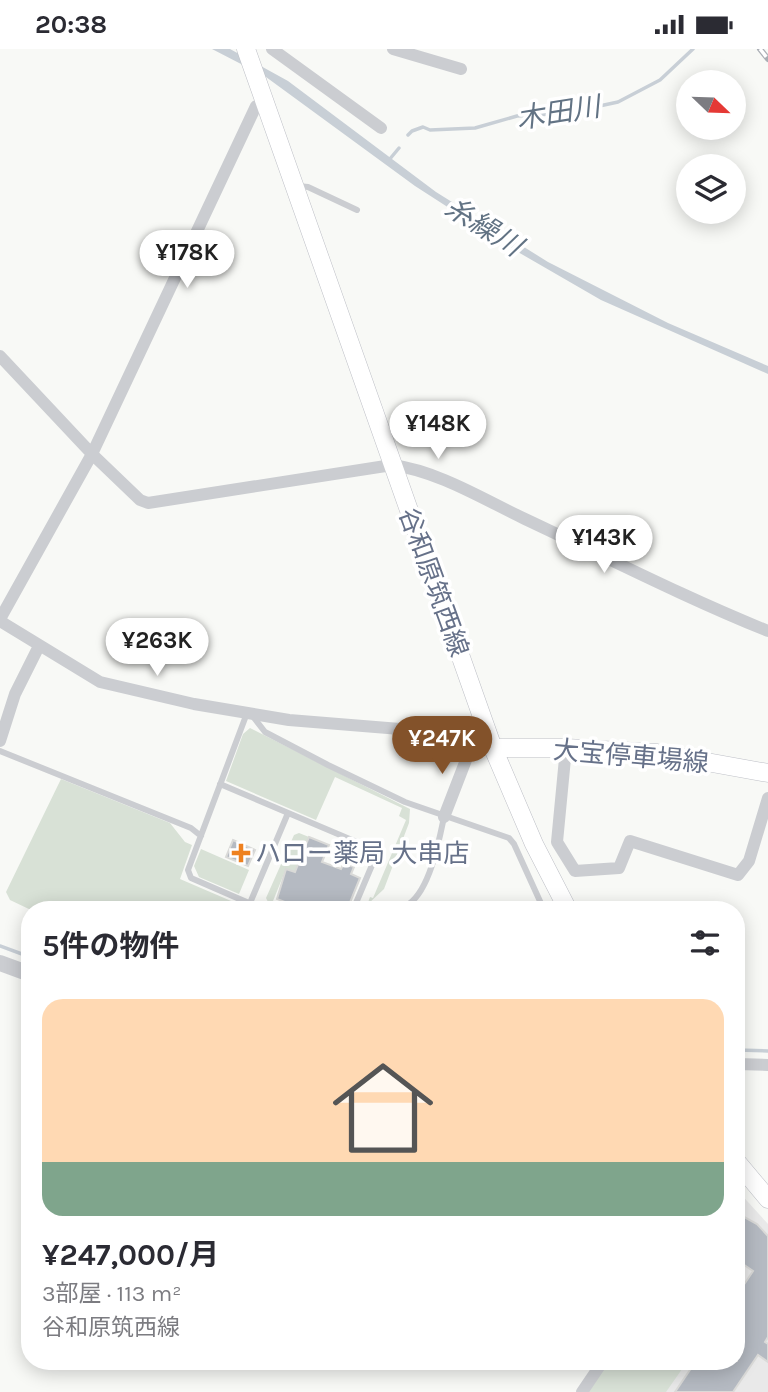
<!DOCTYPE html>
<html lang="ja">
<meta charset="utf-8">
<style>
body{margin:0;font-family:Karla,"Noto Sans JP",sans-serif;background:#f2f2f3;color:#2b2b33;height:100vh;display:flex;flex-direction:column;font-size:26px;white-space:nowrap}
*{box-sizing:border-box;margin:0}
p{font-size:23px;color:#7c7c81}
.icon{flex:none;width:38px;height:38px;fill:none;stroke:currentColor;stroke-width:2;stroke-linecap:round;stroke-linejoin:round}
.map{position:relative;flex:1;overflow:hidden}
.side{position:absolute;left:21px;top:852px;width:724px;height:469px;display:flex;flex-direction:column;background:#fff;border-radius:28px;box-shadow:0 4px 18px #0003}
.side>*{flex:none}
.needle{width:46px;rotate:113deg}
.buttons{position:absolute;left:676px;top:21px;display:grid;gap:14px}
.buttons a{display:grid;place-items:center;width:70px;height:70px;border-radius:50%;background:#fff;box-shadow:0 4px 18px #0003;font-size:35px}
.price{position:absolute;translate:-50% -60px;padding:0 16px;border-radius:24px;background:#fff;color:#222;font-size:23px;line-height:46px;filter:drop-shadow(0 2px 4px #0008)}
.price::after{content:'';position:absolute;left:50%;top:42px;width:21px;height:16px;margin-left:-10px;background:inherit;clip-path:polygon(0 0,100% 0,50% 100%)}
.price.current{background:#83522a;color:#fff}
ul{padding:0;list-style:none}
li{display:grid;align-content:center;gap:14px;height:371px;padding:0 21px}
li span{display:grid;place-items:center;height:217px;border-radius:21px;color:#555}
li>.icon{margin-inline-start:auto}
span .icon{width:126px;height:126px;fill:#fffc;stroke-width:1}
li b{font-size:30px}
h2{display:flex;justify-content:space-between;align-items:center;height:84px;padding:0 21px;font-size:30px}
.status{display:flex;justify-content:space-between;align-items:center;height:49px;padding:0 35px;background:#fff;direction:ltr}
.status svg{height:19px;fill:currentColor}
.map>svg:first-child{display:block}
</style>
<div class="status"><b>20:38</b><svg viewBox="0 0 49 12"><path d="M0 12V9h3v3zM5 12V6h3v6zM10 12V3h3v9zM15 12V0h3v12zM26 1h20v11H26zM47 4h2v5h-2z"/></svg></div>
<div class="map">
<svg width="768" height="1343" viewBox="0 0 768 1343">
<rect width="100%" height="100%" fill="#f8f9f6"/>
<!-- built -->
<path fill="#e9e9e9" d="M737 1141 768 1175V1343H588L609 1313 737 1312Z"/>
<!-- green -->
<path fill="#d8e1d6" d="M250 679 410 760 409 774 384 840 367 856 370 848 373 849 406 771 399 767 402 759 335 728 316 771 226 732 243 685Z
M61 730 170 774 185 793 192 796 180 830 252 861H31L10 851 6 843Z
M299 784 309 788 295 823 286 820 273 852 294 861H286L268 853 266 849 294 786Z
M201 800 249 821 239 845 199 828 194 817Z
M609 1313H687L666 1343H588Z"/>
<!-- water -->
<path fill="#c8cfd6" d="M212 0H230L288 32 436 143 548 213 668 274 768 317V325L601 251 511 199 415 137 266 28Z"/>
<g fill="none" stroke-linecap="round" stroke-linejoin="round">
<!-- stream -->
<path stroke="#c8cfd6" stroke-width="3.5" d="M408 86 412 82 423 78 430 81 475 79 517 67 567 64 618 53 660 31 693 0
M389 111 399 99
M0 897 30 908
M737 1001 768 1002"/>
</g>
<!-- building -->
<path fill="#b5bac2" stroke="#dadad8" stroke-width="2" d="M309 788 329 796 322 813 341 820 344 814 354 818 351 825 360 829 347 861H305L277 850 286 820 295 823Z
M233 791 255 801 248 817 226 808Z
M737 1164 757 1175 768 1187V1288L765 1293 768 1295V1313L758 1306 733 1343H675L696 1312H737V1254L741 1248 737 1246 753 1222 737 1211Z"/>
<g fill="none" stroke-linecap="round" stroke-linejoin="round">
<!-- secondary casing -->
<g stroke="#bdbfc6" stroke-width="19">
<path id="secondary" d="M246 0 493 699 534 795 568 861
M493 699H566L657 704 768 724
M737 1113 768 1150"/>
</g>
<!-- service -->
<path stroke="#cbcdd1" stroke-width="6" d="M298 137 308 138 357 161
M247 664 188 821 191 829 265 861
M251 665 265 683 328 716 405 753 509 789 514 795 544 861
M0 702 191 779 201 787
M220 735 378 802 353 861
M250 854 288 764
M409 855C430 840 439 792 444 768"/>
<!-- minor -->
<path stroke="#cbcdd1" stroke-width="12" d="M272 0 381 79
M393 0 461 20
M0 307 92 405 140 451 148 454 392 416C438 422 483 450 525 470 606 508 686 549 768 582
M0 570 92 405 256 57 264 55
M0 572 100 633 194 655 289 671 400 680 473 699H493
M0 692 15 645 39 597
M566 699 557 793 575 822 619 819 630 792 738 826 749 812 768 749
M444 768 471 698
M737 1015 768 1016
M582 1343 603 1312"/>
<!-- tertiary -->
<path stroke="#cbcdd1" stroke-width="16" d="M0 914 30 925"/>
<!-- secondary -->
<use href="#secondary" stroke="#fff" stroke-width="18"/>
<!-- rail casing -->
<g stroke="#aaaeb5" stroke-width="6">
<path id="rail" d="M760 0 768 10"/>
</g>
<!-- rail -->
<use href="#rail" stroke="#fff" stroke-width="3.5" stroke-dasharray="10" stroke-linecap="butt"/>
</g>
<!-- markers -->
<path fill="#ee8120" stroke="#fff" stroke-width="2.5" d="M237.5 793.5h7v7h7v7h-7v7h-7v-7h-7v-7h7z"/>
<g text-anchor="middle" stroke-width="7" stroke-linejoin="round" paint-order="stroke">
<!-- street labels -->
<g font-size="26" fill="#667189" stroke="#fff">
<text transform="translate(434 533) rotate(70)" y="9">谷和原筑西線</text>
<text transform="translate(631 707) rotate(5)" y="9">大宝停車場線</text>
</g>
<!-- poi labels -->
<g font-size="26" fill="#667189" stroke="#fff" text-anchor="start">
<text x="255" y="813">ハロー薬局 大串店</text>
</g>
<!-- water labels -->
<g font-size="28" font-style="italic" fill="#627384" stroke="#fff">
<text transform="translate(558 63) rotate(-9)" y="10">木田川</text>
<text transform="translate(484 177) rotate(32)" y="10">糸繰川</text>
</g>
</g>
</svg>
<div class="buttons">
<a><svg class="needle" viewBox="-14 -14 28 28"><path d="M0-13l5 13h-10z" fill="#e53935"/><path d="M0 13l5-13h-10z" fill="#7c7c81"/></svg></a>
<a><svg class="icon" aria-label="layers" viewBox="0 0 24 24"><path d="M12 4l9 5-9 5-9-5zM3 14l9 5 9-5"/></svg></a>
</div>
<b class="price" style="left:187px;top:241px">¥178K</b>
<b class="price" style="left:438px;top:412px">¥148K</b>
<b class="price" style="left:604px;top:526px">¥143K</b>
<b class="price" style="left:157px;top:629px">¥263K</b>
<b class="price current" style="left:442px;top:727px">¥247K</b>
<section class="side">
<h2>5件の物件<svg class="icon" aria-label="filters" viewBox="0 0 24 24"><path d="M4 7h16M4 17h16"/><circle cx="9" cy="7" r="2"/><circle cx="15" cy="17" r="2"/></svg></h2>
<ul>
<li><span style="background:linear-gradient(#ffd9b3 75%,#7fa58c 0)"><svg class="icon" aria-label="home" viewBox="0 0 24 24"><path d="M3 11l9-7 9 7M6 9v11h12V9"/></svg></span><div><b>¥247,000/月</b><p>3部屋 · 113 m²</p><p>谷和原筑西線</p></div></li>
</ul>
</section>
</div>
